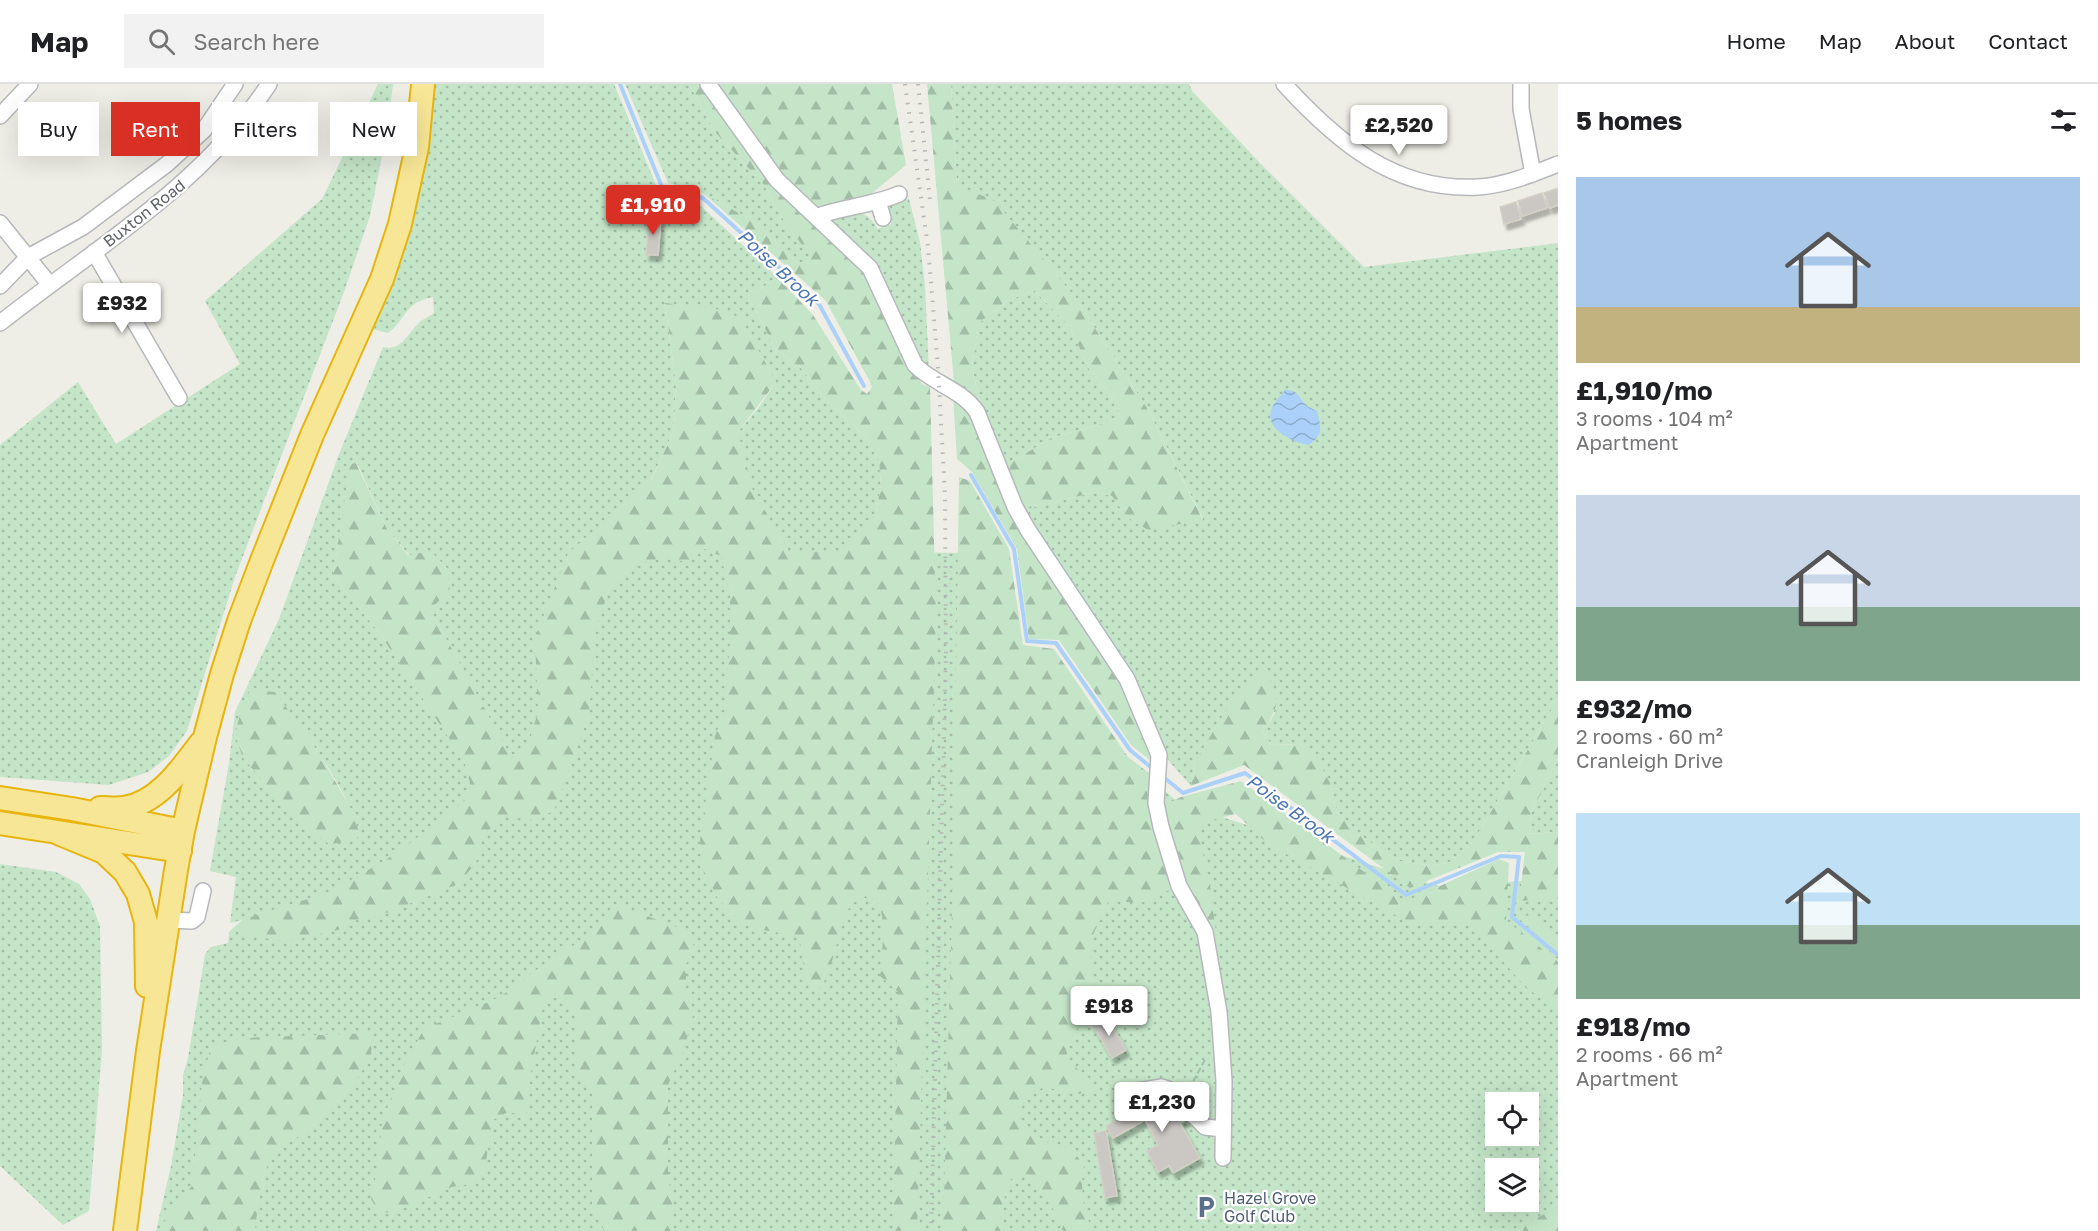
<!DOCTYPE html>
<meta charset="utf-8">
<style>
body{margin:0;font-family:"Golos Text",sans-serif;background:#f2f2f2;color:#202124;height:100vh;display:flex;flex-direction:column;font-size:22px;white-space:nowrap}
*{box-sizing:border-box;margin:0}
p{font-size:20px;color:#757577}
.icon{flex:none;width:33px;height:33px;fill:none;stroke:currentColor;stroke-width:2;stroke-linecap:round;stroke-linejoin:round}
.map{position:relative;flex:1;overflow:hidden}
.drawer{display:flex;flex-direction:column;background:#fff;width:540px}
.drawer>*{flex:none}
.hud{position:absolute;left:18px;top:18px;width:570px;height:54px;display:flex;gap:12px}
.fabs{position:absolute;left:1485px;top:1008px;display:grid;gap:12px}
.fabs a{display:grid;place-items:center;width:54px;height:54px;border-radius:0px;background:#fff;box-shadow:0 6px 24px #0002;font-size:30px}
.price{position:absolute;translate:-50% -51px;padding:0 14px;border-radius:6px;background:#fff;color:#222;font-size:20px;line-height:39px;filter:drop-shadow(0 2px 3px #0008)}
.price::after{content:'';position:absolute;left:50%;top:36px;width:18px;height:14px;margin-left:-9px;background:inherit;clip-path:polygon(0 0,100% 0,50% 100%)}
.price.on{background:#d93025;color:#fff}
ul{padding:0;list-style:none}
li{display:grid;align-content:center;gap:12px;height:318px;padding:0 18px}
li span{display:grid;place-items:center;height:186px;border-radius:0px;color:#555}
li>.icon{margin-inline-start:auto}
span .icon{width:108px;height:108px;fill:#fffc;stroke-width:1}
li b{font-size:26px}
h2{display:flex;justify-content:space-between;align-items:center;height:72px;padding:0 18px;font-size:26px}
.chip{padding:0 21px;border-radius:0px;background:#fff;box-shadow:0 6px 24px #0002;font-size:21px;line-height:54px}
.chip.on{background:#d93025;color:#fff}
header{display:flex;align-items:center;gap:36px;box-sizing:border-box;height:84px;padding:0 30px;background:#fff;border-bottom:2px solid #e0e0e0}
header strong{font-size:28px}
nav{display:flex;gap:33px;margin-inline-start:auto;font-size:21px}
.search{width:420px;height:54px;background:#f2f2f2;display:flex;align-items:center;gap:15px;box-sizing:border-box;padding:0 21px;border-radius:0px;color:#757577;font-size:22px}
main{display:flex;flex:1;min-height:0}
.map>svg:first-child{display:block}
</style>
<header>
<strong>Map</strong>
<div class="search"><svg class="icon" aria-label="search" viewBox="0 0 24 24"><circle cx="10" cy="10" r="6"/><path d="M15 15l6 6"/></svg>Search here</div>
<nav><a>Home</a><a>Map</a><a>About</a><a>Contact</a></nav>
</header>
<main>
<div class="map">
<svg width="1558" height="1147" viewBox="0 0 1558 1147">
<defs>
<pattern id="grass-dots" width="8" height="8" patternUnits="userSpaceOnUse" patternTransform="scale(1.5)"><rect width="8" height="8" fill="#c4e5c7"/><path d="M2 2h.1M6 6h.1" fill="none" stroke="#a2bda5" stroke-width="1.8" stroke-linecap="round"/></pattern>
<pattern id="forest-firs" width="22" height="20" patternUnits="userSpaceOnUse" patternTransform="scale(1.5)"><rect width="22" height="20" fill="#c4e5c7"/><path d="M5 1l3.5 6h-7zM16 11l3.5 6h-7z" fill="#a2bda5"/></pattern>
<pattern id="water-waves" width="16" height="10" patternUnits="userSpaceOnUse" patternTransform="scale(1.5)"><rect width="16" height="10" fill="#abd1fa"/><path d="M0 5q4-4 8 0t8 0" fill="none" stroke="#8eadce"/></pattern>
<filter id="shadow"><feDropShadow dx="3.5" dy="6" stdDeviation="1.5" flood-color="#0004"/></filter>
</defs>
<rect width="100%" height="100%" fill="#efeee6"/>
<!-- grass -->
<path fill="url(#grass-dots)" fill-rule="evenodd" d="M378 0H393L387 47 370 132 344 208 235 493 187 647 169 672 148 688 109 701 0 693V361L78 298 116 360 240 280 205 217 322 115Z
M434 0H614L659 108 700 121 778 194 748 212 776 266 801 284 824 313 865 353 879 376 881 402 876 428 841 468 1001 469 1015 565 1119 670 1181 720 1438 802 1558 795V1147H156L171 1082 183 1011V991L188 974 205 870 211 863 228 859 229 848 242 836 230 839 236 793 210 787 229 679 235 628 279 535 339 370 383 263C402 268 408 248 421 237 425 234 430 232 434 229L433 213C403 219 408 234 388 249L372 245 411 145 428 69ZM665 220 776 298 759 323 738 348 651 396 674 346 676 300ZM357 379 387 445 409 471 430 525 510 672 518 670 465 717 470 699 465 677 378 547 333 492 351 380ZM276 610C308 654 345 699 360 752ZM1496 1018H1528V1052H1496ZM1496 1084H1528V1118H1496Z
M625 0H689L716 49 763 100 783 135 811 172 806 179 796 178 755 138 703 109 668 99Z
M951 0H1189L1193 8 1259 78 1364 183 1558 159V615L1473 758 1451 778 1432 782 1398 777 1358 750 1337 728 1330 699 1301 661 1271 660 1263 648 1276 627 1195 678 1191 702 1168 676 1145 625 1144 614 1133 590 1126 585 1093 530 1082 519 1023 426 1096 408 1112 412 1127 433 1177 440 1203 435 1147 324 1074 212 995 118 957 102Z
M900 113 909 115 920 158 925 202 929 286 918 280 903 235 885 202 830 133C853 128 864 122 878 145L891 140 889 119Z
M1034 206 1070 243 1089 285 1118 319 1119 332 1112 337 1051 354 1003 383 981 323 972 282 979 239 1005 218Z
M1558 675V748L1529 750 1531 729Z
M0 780 56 788 79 800 90 815 100 842 102 966 89 1127 63 1141 0 1082Z"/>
<!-- forest -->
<path fill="url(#forest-firs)" d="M689 0H699L706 7 737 55 774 101 868 191 909 282 922 300 930 303 936 532 917 1147H893L898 908 880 892C881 868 889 834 875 814H858L846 828 828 891 819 905 809 904 805 891 799 852 763 846 741 839 718 815 703 786 700 756 715 652 725 626 730 556V509L721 472 705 465 689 478 664 474 635 480 609 505 595 547 589 631 554 727 533 736 502 732 483 753 476 779 458 800 379 832 359 835 338 846 287 857 246 852 239 842 244 835 330 808 394 771 464 718 470 699 464 677 378 547 333 492 350 380 356 379 387 445 408 471 431 467 447 484 450 507 430 525 510 671 520 670 529 658 538 628 535 554 568 469 651 397 674 346 676 300 665 219 717 225 741 234 776 298 738 348 753 407 789 467 840 468 876 428 881 402 879 376 865 353 824 313 801 284 776 266 748 212 778 194 813 231 861 306 867 310 872 303 869 296 826 217 703 109 755 138 796 178 806 179 810 172 783 135 763 100 716 49Z
M714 0H892L906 81 870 111 821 125 783 92Z
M927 0H951L957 101 995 117 1074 212 1147 324 1203 436 1148 446 1127 433 1112 412 1096 408 1023 426 1003 383 1051 354 1112 337 1119 332 1118 319 1089 285 1070 243 1034 206 1005 218 979 239 972 282 981 323 973 311 954 298Z
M953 312 972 329 978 346 1121 598 1139 638 1151 677 1131 661 1059 556 1029 555 1017 465 972 388 957 375Z
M959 393 970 397 1009 465 1023 561 1054 565 1128 673 1149 689 1157 747 1173 802C1151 823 1137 819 1109 816L1092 853 1090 879 1097 919 1065 961 1069 978 1089 994 1091 1007 1078 1010 1044 1003 1022 1014 1020 1037 1043 1057 1071 1065 1084 1081C1080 1106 1082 1124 1093 1147H1063L1046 1110 1028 1090 1011 1095 1002 1122 1004 1147H943L953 790Z
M1263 584C1281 614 1281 618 1263 648L1271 660 1301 661 1317 675 1330 699 1337 728 1358 750 1398 777 1432 782 1451 778 1473 758 1558 615V675L1531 729 1529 750 1558 748V814L1519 817 1525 768H1498L1410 804 1244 681 1191 702 1195 678 1224 629Z
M251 603 276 609 319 669 354 730 360 752 350 758 329 760 299 738 243 674 235 651 240 630Z
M1241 697 1405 818 1499 775 1509 779 1506 836 1558 878V925L1526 904 1469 838H1434L1411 840 1267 759 1236 730 1201 739 1198 747 1210 801 1217 858 1212 859 1182 798 1169 750 1164 721 1181 713Z
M613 822 625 824 685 846 694 862 686 881V907L694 928 684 965 668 1001V1088L673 1128 671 1147H604L600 1136 592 1125V1009L578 991 575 931 564 912 544 916 531 989 526 1031 508 1028 493 1036 484 1089 470 1100 452 1103 395 1128 380 1129 371 1115 378 1081 382 1038 404 981 424 945 500 913 555 872 579 858 599 841Z
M1530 831 1558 854V866L1518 834Z
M372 949 371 973 348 1009 304 1049 270 1071 258 1120 255 1147H157L192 1102 202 999 211 962 244 954Z
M1558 1123V1147H1517L1519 1143Z"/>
<!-- water -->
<path fill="url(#water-waves)" d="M1285 306C1298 306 1297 311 1304 319 1307 323 1313 325 1317 327 1321 344 1324 350 1309 361 1293 358 1265 346 1271 326 1274 318 1281 312 1285 306Z"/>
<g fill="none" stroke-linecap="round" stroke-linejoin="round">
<!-- stream -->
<path stroke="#abd1fa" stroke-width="4" d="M620 0 662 103 703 114 819 220 864 302
M971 391 1014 465 1027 557 1056 559 1130 666 1153 685
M1161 691 1183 709 1245 689 1406 811 1501 772 1519 773 1512 833 1558 871"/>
</g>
<!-- building -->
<path fill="#cbc8c4" stroke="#d3d0c5" stroke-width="1.5" filter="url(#shadow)" d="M1558 104V121L1550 124 1544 109Z
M1542 109 1547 124 1522 132 1518 117Z
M1516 118 1521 135 1504 140 1500 123Z
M649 133 661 134 658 171H646Z
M1106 932 1126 966 1112 974 1092 940Z
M1165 1009 1173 1024 1181 1020 1189 1034 1180 1039 1200 1074 1173 1089 1169 1082 1158 1088 1147 1067 1158 1061 1145 1036 1113 1054 1106 1042Z
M1106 1047 1117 1112 1105 1114 1094 1049Z"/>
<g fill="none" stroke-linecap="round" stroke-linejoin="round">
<!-- minor casing -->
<g stroke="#b6b8bc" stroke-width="18">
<path id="minor" d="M708 0 777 96 870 184 915 281C934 300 961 305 977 328L1015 423 1028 446 1127 595 1159 671 1156 719 1161 743 1179 802 1205 848 1219 928 1224 997 1223 1074
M1284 0C1337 58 1395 108 1479 103 1506 101 1533 90 1558 80
M1521 0V25L1533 90
M0 32 30 0
M878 117 883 134
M818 132C844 123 873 121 899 110
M0 139 50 201
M94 168 179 314
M0 202 28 173 83 143 167 80 204 46 235 0
M0 239C95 164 201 103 269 0
M169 836 192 837 197 833 203 807
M1124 1009 1162 1003 1168 1005 1205 1043 1223 1045"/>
</g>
<!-- highway casing -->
<g stroke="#e7b50e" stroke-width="26">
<path id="highway" d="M0 714 72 725 183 747
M100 724C108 724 116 725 124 724 158 719 181 685 200 660
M0 739 180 767
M58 749 104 768 125 788 138 810 146 838 147 902
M125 1147 148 967 176 786 183 747 205 653 222 590 239 537 261 479 312 351 382 195 400 140 417 63 423 0"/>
</g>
<!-- path -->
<path stroke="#9cc3ab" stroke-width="2" stroke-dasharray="6 3" stroke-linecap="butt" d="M1187 1003 1191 1001 1205 976 1208 975"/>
<!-- minor -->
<use href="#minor" stroke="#fff" stroke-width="15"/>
<!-- highway -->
<use href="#highway" stroke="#f7e696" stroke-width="22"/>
<!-- rail -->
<path stroke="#b6b7b7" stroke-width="4" stroke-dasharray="1.5 8" stroke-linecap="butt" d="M905 0 928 163 938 283 945 411 946 573 931 1147
M918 0 930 116"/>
</g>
<!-- icons -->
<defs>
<g id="parking-bare" transform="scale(1.8)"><path d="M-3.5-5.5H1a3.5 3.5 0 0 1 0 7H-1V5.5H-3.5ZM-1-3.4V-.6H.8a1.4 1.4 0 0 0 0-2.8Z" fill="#5c6f8a" stroke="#fff" stroke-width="2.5" paint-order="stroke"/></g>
</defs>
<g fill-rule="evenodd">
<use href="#parking-bare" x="1206" y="1123"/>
</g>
<g text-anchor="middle" stroke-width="4.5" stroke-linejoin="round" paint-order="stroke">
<!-- street labels -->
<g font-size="16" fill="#5e6166" stroke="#fff">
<text transform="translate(144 129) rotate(-38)" y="6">Buxton Road</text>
</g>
<!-- service labels -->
<g font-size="16" fill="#4e5e75" stroke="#fff" text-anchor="start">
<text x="1224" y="1120">Hazel Grove<tspan x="1224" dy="18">Golf Club</tspan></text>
</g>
<!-- water labels -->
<g font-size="18" font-style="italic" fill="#4b76b4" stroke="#fff">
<text transform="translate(778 184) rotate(43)" y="6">Poise Brook</text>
<text transform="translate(1290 725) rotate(36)" y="6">Poise Brook</text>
</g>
</g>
</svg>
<div class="fabs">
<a><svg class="icon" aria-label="locate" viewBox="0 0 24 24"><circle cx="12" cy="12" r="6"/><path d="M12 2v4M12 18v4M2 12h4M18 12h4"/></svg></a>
<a><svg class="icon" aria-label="layers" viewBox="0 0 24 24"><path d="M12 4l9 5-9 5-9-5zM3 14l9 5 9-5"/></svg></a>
</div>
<b class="price" style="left:1399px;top:72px">£2,520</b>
<b class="price on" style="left:653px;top:152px">£1,910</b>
<b class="price" style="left:122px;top:250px">£932</b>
<b class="price" style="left:1109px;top:953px">£918</b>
<b class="price" style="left:1162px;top:1049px">£1,230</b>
<div class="hud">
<a class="chip">Buy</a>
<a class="chip on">Rent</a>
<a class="chip">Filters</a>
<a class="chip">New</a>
</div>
</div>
<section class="drawer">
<h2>5 homes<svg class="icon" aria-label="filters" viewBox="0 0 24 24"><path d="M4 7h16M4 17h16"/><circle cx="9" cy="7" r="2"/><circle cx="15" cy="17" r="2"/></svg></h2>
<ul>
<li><span style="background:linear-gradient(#a9c7e8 70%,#c2b280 0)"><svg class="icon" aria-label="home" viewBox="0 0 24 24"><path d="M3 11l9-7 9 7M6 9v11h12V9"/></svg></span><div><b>£1,910/mo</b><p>3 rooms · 104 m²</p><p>Apartment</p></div></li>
<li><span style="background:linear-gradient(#c9d6e8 60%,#7fa58c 0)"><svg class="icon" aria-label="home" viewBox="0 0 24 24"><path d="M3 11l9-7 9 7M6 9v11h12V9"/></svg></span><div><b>£932/mo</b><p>2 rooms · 60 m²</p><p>Cranleigh Drive</p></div></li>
<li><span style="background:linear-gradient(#bfe0f5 60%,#7fa58c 0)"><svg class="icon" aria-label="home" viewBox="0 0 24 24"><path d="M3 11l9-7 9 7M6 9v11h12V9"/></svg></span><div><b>£918/mo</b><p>2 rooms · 66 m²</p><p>Apartment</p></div></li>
</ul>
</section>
</main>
